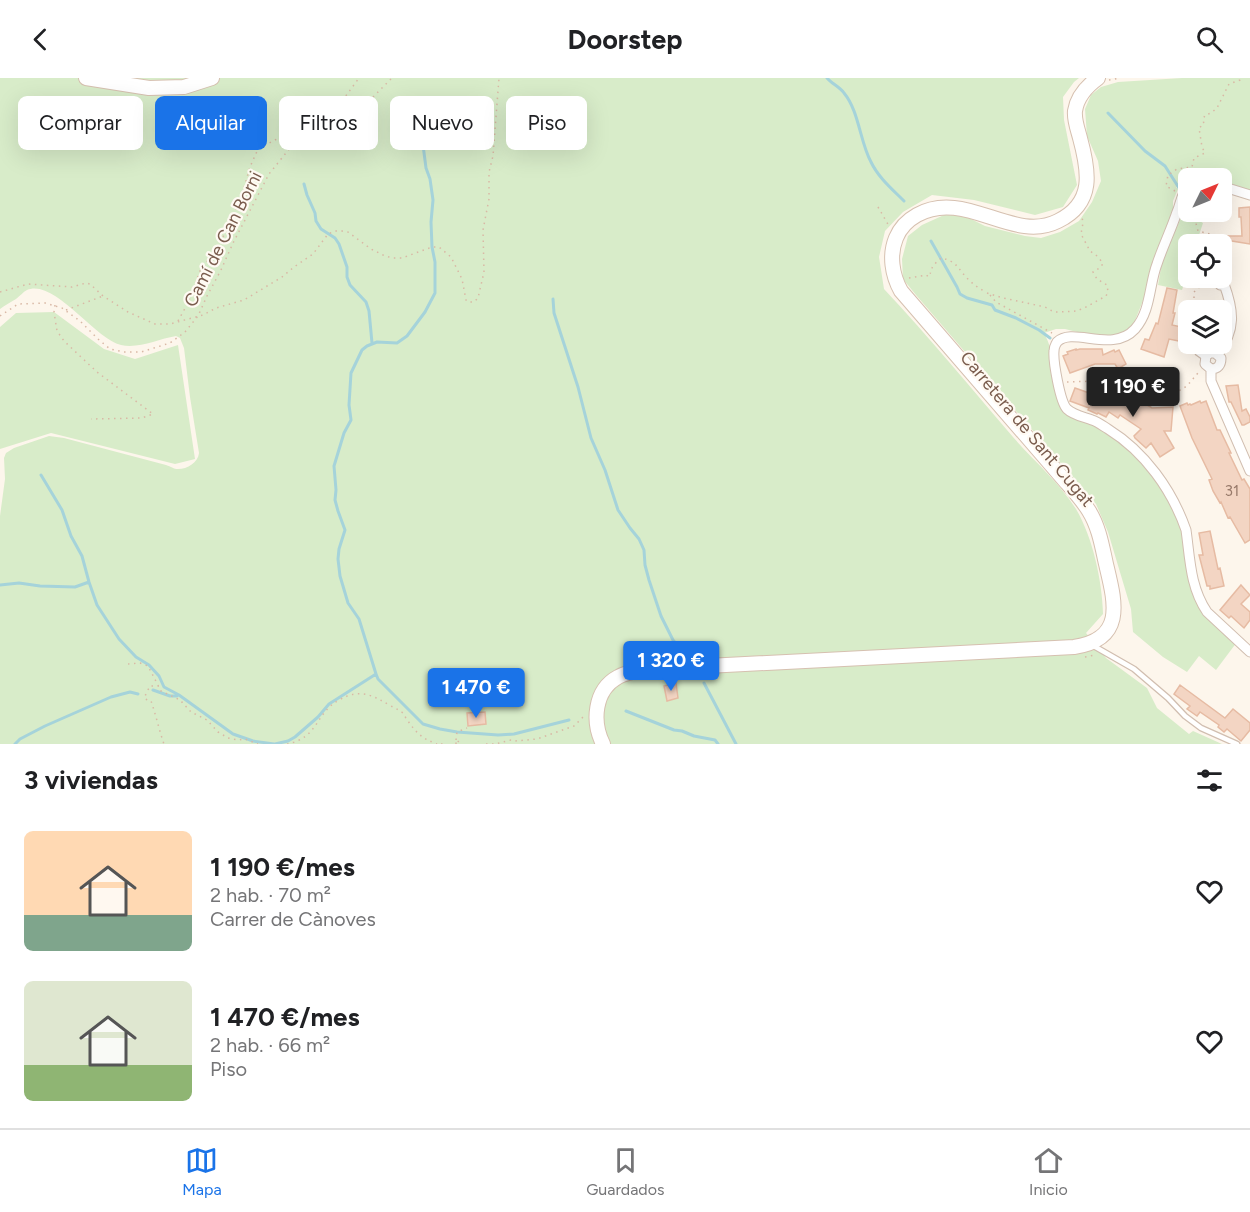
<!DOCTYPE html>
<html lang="es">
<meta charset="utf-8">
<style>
body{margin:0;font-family:Figtree,sans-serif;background:#f2f2f2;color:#202124;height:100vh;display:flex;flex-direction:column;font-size:22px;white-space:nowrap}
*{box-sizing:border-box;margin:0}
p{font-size:20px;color:#757577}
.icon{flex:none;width:33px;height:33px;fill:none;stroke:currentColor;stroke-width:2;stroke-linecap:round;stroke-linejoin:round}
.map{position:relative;height:666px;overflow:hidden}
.sheet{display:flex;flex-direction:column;background:#fff;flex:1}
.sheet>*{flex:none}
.hud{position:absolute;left:18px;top:18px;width:600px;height:54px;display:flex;gap:12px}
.needle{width:39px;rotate:47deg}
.buttons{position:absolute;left:1178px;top:90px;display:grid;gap:12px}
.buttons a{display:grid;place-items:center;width:54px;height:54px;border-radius:9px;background:#fff;box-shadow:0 6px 24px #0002;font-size:30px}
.price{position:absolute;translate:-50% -51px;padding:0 14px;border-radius:6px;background:#1a73e8;color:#fff;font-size:20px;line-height:39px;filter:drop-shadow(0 2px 3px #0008)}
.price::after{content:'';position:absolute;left:50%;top:36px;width:18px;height:14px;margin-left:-9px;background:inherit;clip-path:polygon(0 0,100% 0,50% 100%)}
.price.active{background:#222;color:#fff}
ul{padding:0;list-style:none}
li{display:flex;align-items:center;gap:18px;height:150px;padding:0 24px}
li span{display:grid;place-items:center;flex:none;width:168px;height:120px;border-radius:9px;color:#555}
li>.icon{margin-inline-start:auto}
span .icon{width:72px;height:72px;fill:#fffc;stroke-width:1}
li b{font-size:26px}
h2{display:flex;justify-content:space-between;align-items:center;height:72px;padding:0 24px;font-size:26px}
.chip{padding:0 21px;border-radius:9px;background:#fff;box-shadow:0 6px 24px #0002;font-size:21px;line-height:54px}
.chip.active{background:#1a73e8;color:#fff}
header{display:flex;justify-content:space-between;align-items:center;height:78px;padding:0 24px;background:#fff;font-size:27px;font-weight:700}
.tab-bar{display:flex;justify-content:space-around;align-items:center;height:84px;border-top:2px solid #e0e0e0;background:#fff;font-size:16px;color:#757577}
.tab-bar a{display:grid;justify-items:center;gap:3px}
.tab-bar .active{color:#1a73e8}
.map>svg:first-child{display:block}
</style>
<header><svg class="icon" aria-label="back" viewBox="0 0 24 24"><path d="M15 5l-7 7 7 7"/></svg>Doorstep<svg class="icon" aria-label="search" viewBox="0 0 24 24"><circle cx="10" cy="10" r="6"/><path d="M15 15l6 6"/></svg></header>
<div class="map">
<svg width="1250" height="666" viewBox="0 0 1250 666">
<rect width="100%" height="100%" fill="#fdf6ec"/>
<!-- green -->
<path fill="#d8ecc9" d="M0 0H1079L1074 4 1063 19 1064 42 1077 107 1063 129 1035 137 974 122 932 117 903 134 885 153 879 179 884 211C929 259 970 309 1013 359 1034 383 1059 404 1076 431 1093 460 1102 503 1103 536L1086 555 1106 580 1147 610 1157 630 1189 656 1193 653 1222 666H0V438L5 401 4 380 6 375 14 370 49 358 64 360 166 387C167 387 175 391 176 391 186 392 198 385 199 375L190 319 184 270 180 260 176 258C158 261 139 271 121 267 95 261 54 200 27 212 23 214 20 218 16 221 11 224 5 227 0 231Z
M1182 0H1250V112L1228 105 1229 102 1221 99 1220 100H1188V103L1176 109 1178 111 1173 123V135L1153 184 1148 210 1134 245 1126 253 1115 258 1085 256 1065 251H1056L1044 255C1055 275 1056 300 1060 323L1133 373 1165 415 1176 434 1182 454 1192 515 1237 564 1216 592 1199 578 1187 594 1163 579 1133 554 1131 531 1108 454 1096 426 916 217 903 201 902 181 908 158 922 147 944 137H963L985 148 1025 158 1041 160 1060 154 1079 143 1092 124 1101 103 1098 83 1087 58 1085 31 1091 17 1101 9 1118 4Z
M1188 117V134H1196L1198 142 1203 145 1196 166H1188V192L1182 212 1158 207 1162 184 1180 142Z
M54 234 104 271 135 281 178 267 195 381 175 386 51 355 0 371V249L16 235Z"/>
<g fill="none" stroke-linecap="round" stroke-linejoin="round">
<!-- stream -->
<path stroke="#a5d3da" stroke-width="3" d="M827 0C832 6 840 9 844 15 859 33 860 64 871 84 878 99 892 111 904 123
M1108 35 1145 73 1165 88 1179 110
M304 106 307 117 315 135 316 143 321 151 335 160 339 166 347 189V199L350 207 366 224 369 233 372 265
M931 163 957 209 960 216 967 220 992 227 995 232 1016 240 1039 252 1050 260
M553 221 554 235 578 309 591 360 605 392 618 432 630 450 639 461 644 472 645 487 649 502 661 538 673 562 684 575
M41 397 62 432 71 458 82 478 89 504 97 527 119 561 136 579 149 587 159 598 164 609 179 617 233 656 253 663 274 666
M0 507 19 505 40 508 75 509 89 504
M376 596 359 541 348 525 340 498 338 481 339 471 345 452 338 433 335 422 336 412 334 388 344 355 351 342 349 327 351 295 362 272 367 268 377 264 397 265 407 258 425 234 435 215V184L432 169 431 144 433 122 430 101 426 90 423 67
M704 605 736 666
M153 612 170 618H177
M626 633 674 652 682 653 694 658 715 662 718 666
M15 666 20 661 45 648 111 619 130 614 138 616
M275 666 288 663 295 659 318 639 329 626 376 596 378 601 423 646 440 651 457 654 498 657 514 656 569 642"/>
</g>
<!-- building -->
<path fill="#f3d5c3" stroke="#e6bba3" stroke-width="1.5" d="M1250 129V166L1226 162V158H1242L1241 139H1239V130Z
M1167 210 1177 212 1173 235H1175L1172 247 1186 250 1184 264 1169 261 1164 279 1141 271 1145 261 1149 262 1156 245 1158 246Z
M1076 271V272L1080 271H1102L1103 277 1114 272 1115 274 1119 272 1126 286 1118 291 1115 286H1095L1070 295 1063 278 1068 276 1067 274Z
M1238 307 1242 333 1246 331 1250 339V344L1244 347H1242L1231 324H1229L1226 308Z
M1075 310 1095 317 1096 315 1102 318 1103 316 1115 322 1117 319 1135 329 1139 322 1152 330 1173 329 1171 353H1164L1174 370 1160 379 1151 365 1146 370 1135 360 1134 358 1141 351 1120 337 1118 340 1109 334 1106 339 1098 335 1097 336 1088 332 1089 330 1070 323Z
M1200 323 1201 325 1206 323 1217 352H1220L1231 375H1229L1242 402 1244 401 1250 411V462L1245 465 1230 439 1228 440 1221 424 1220 425 1213 413 1209 402 1212 401 1192 360 1180 328 1187 325 1188 327 1190 326 1191 327Z
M1210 453 1218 491 1220 490 1224 508 1210 511V508H1207L1199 477H1203L1199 455Z
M1241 507 1250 517 1241 526 1250 534V542L1244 550 1231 538 1229 540 1220 532Z
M676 605 678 620 667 623 664 608Z
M1180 607 1225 640 1233 631 1250 645V652L1241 663 1227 651 1224 654 1218 649 1219 647 1200 634 1197 638 1187 631 1190 628 1174 616Z
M485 634 486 646 468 648 467 635Z"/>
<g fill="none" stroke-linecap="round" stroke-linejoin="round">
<!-- lane casing -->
<g stroke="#d1beb0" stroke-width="7">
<path id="lane" d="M1192 266 1198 275 1205 280
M1092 567 1134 591 1168 620 1185 638 1201 650 1237 666"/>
</g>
<!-- street casing -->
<g stroke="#d1beb0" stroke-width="11">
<path id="street" d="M1221 108 1250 117
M1188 109C1181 116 1181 125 1177 134 1171 152 1163 168 1157 186 1149 207 1151 233 1135 251 1112 276 1073 248 1057 264 1055 268 1054 268 1054 273 1053 283 1060 324 1067 331 1073 337 1084 339 1092 342 1098 344 1103 348 1108 351 1145 374 1172 412 1186 452 1190 480 1190 509 1207 534L1250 574
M1218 276C1236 252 1234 233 1224 206L1220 207
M1211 291C1218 291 1221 287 1221 280L1215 275H1210L1206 278 1205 286 1211 291V303L1250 393"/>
</g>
<!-- secondary casing -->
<g stroke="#d6c0b0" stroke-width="16">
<path id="secondary" d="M86 0 149 10 184 9 212 0
M603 666C592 644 594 612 618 599 628 593 639 593 650 591L1074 569C1126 561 1115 524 1106 486 1102 468 1099 449 1089 433 1083 423 1074 413 1066 404L901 213C892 197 889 177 896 160 900 150 908 142 917 137 965 110 1013 166 1058 143 1095 125 1089 93 1080 60 1078 52 1074 42 1075 33 1077 19 1087 8 1098 0"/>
</g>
<!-- path -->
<path stroke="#d9b8a5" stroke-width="1.5" stroke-dasharray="1.5 4.5" stroke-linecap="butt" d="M1109 2 1120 0
M1175 113 1166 108 1168 97 1177 91 1192 89 1194 80 1205 75 1202 69 1199 50 1204 46 1203 42 1205 37 1211 35 1217 30 1229 6 1240 2 1241 0
M878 129 889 148
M1193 134 1198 153 1214 157 1212 166
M909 200 926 197 929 199C931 195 930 194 932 190 933 186 939 183 941 180 958 183 958 192 969 202 974 207 980 211 986 214
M0 214 28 206 72 209 86 205 90 206 103 218 128 234 155 246H170L203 237 216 230 244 222 282 199 294 189 313 176 328 156 335 153H342L348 154 371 171 383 177 392 180H402L432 169H439L451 179 462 201 466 222 468 224H474L478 220 484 194 483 152 489 121V94L493 78 499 0
M987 215 1003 220 1045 229 1054 234H1059L1077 233 1086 229 1106 218 1108 214 1107 207 1097 201 1093 194 1101 189 1103 185 1097 178 1090 173 1081 156 1083 145 1082 139
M990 217 996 224 1052 255
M55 227 54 234 57 253 64 263 97 294 153 336 142 340 91 341
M66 232 103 218
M1194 232V214L1203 206 1206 200
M0 238 18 226 45 225 62 230 80 243 98 261 110 271 124 274H141L170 265 185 254 198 238 207 218 221 192 233 165 269 96 294 65 344 45 359 33 392 0
M178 243 188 225 200 193 219 167 231 143 241 120 250 89 258 71 324 36 345 19 359 0
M1067 304 1098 303 1121 312 1177 313C1187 311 1192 301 1199 294
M1085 579 1095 577
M128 586 140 585 148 588 161 613 180 622 191 634 207 642 218 654 228 660 238 662 245 661 258 666
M159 608H150L145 618V621L151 623C156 637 159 652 164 666
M456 662 457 654 467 650
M287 666C319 660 315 635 339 622 360 610 372 617 391 628 395 630 399 632 403 635 405 638 406 641 408 643 416 655 423 661 437 666
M441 666H446
M456 666V662L462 666
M486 666H495L511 662 515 663 537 661 574 648 585 637"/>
<!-- lane -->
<use href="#lane" stroke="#fff" stroke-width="4.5"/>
<!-- street -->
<use href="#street" stroke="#fff" stroke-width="9"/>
<!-- secondary -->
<use href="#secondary" stroke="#fff" stroke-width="14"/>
</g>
<g text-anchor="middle" stroke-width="4.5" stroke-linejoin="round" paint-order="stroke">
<!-- number labels -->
<g font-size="15" fill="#987a6a">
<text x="1232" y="418">31</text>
</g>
<!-- street labels -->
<g font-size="18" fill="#7a5c4d" stroke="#fffaf3">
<text transform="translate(223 161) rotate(-63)" y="6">Camí de Can Borni</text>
<text transform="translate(1027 351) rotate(50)" y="6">Carretera de Sant Cugat</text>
</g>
</g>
</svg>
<div class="buttons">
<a><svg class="needle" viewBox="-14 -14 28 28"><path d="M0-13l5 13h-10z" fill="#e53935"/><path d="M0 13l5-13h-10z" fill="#757577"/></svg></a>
<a><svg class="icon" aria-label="locate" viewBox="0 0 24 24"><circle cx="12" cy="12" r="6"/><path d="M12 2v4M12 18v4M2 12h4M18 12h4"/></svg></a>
<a><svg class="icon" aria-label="layers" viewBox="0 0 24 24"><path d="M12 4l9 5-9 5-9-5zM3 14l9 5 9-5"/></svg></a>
</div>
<b class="price active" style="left:1133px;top:340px">1 190 €</b>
<b class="price" style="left:671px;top:614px">1 320 €</b>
<b class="price" style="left:476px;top:641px">1 470 €</b>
<div class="hud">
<a class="chip">Comprar</a>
<a class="chip active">Alquilar</a>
<a class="chip">Filtros</a>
<a class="chip">Nuevo</a>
<a class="chip">Piso</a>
</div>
</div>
<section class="sheet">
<h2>3 viviendas<svg class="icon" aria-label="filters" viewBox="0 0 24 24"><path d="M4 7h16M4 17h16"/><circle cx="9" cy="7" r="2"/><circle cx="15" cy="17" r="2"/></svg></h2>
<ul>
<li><span style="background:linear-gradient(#ffd9b3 70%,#7fa58c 0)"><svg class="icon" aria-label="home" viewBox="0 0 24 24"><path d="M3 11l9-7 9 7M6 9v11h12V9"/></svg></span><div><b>1 190 €/mes</b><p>2 hab. · 70 m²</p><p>Carrer de Cànoves</p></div><svg class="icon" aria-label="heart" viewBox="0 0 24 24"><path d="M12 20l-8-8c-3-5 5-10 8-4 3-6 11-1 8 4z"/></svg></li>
<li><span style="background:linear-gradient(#dfe7d0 70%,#8fb573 0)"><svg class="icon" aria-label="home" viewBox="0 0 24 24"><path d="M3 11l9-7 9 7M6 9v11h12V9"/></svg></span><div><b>1 470 €/mes</b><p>2 hab. · 66 m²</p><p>Piso</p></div><svg class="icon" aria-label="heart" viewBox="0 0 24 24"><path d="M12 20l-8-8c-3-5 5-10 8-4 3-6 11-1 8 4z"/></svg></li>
</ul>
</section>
<nav class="tab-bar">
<a class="active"><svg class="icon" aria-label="map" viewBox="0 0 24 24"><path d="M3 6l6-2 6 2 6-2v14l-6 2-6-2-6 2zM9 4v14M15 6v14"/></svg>Mapa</a>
<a><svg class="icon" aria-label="saved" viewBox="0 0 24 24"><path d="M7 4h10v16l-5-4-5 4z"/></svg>Guardados</a>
<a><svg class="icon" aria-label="home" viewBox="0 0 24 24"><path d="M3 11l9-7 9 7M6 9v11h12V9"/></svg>Inicio</a>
</nav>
